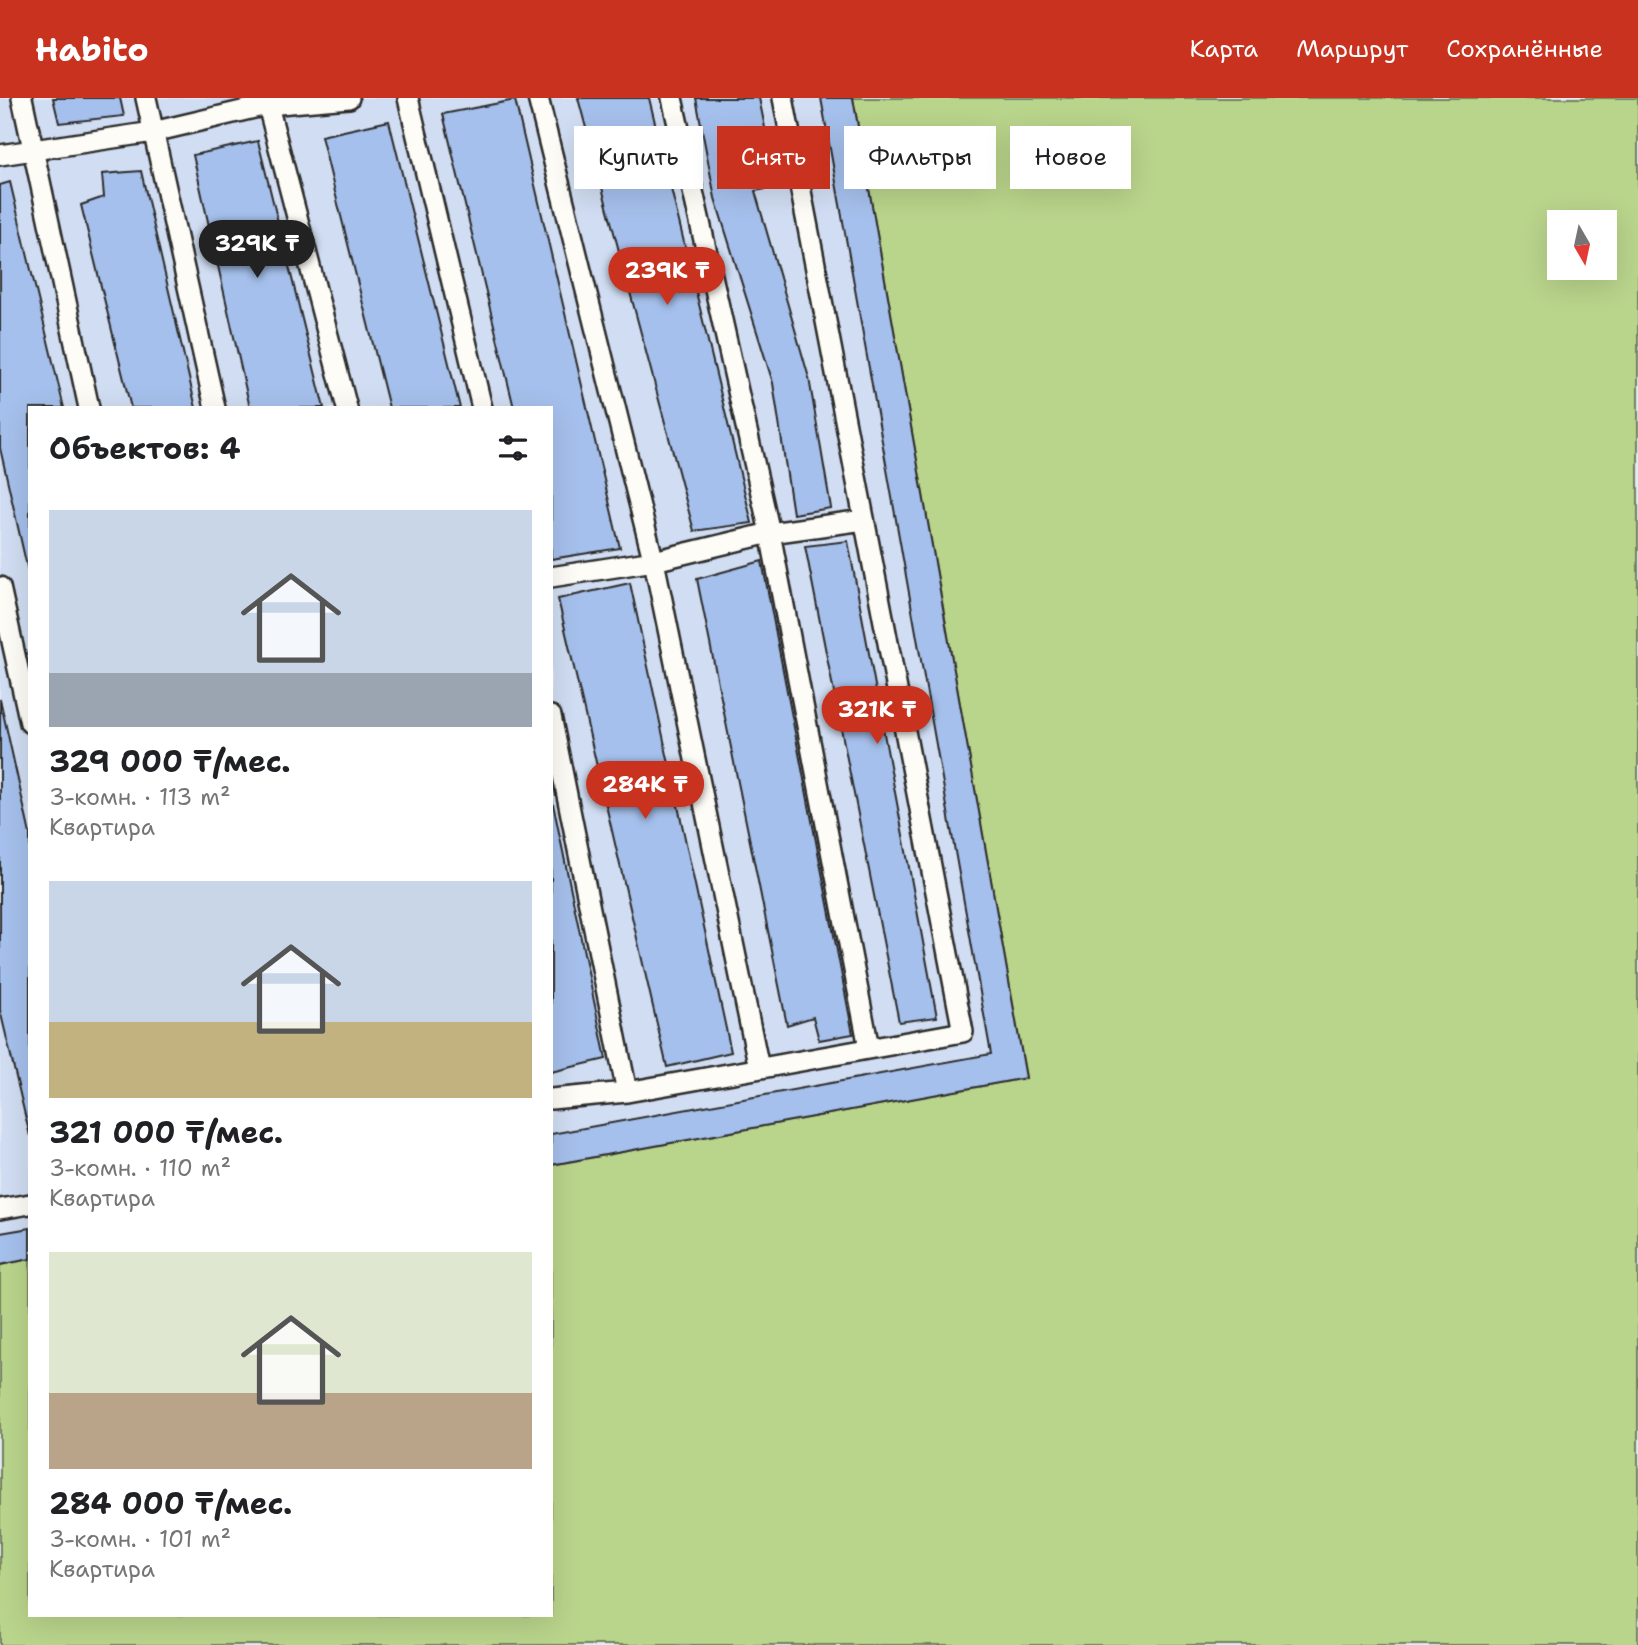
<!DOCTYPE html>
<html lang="ru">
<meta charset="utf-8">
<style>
body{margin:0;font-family:"Shantell Sans",sans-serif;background:#f2f2f2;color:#202124;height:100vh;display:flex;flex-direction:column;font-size:26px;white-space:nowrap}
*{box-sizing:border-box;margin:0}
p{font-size:23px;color:#757577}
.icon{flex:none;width:38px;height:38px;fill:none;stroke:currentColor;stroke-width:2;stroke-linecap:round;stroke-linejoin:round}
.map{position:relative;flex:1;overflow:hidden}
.panel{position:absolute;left:28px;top:308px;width:525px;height:1211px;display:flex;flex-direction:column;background:#fff;border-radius:0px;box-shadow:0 7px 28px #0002}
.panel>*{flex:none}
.top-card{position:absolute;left:574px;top:28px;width:665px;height:63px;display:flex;gap:14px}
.needle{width:46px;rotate:171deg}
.tools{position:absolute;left:1547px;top:112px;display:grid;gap:14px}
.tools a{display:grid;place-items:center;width:70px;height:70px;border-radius:0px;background:#fff;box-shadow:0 7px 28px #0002;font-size:35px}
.price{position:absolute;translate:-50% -60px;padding:0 16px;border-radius:24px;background:#c8321e;color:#fff;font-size:23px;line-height:46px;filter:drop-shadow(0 2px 4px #0008)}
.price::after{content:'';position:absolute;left:50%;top:42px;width:21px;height:16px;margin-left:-10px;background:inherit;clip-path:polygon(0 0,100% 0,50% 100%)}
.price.selected{background:#222;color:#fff}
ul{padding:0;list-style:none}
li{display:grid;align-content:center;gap:14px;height:371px;padding:0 21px}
li span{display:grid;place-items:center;height:217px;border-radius:0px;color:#555}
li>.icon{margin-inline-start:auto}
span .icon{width:126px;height:126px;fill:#fffc;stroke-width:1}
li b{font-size:30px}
h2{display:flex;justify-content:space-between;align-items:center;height:84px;padding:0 21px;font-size:30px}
.chip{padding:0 24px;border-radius:0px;background:#fff;box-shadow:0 7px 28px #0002;font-size:24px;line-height:63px}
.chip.selected{background:#c8321e;color:#fff}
header{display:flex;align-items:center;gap:42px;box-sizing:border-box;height:98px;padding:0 35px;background:#c8321e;color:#fff}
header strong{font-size:33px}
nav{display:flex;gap:38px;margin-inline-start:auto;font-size:24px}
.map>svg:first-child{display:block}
</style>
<header>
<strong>Habito</strong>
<nav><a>Карта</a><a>Маршрут</a><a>Сохранённые</a></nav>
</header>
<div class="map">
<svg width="1638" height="1547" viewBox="0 0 1638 1547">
<rect width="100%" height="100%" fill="#e3eaf4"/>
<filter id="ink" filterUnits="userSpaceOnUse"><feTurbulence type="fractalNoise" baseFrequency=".0143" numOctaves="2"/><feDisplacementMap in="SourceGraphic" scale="14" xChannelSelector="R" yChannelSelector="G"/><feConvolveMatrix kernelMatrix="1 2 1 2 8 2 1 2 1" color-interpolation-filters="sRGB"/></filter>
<g filter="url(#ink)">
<!-- built -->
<path fill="#d0ddf2" d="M0 0H853L1026 980 551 1067V310H30V1161L0 1167Z"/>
<!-- green -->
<path fill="#b9d48b" stroke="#72805b" stroke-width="2" fill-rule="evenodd" d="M853 0H1638V1547H0V1167L30 1161V1517H551V1067L1026 980ZM1559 124H1605V170H1559Z"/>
<!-- building -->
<path fill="#a5c0ec" stroke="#2b2b2b" stroke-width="2" d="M53 0H120L124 18 59 25Z
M578 0H649L752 425 694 433Z
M696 0H759L777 89 755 93 809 280 831 410 793 416 773 285 715 100Z
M821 0H853L1026 980 551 1067V1036L991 956Z
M515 2 620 450 551 461V310H514L443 16Z
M389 23 460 310H389L321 38Z
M258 43 324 310H250L193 57Z
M141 73 196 310H131L81 107 104 99 102 76Z
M10 84 64 310H30V482L0 350V87Z
M848 443 937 919 899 924 805 448Z
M762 463 853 936 819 942 813 919 787 927 697 481Z
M630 485 731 954 667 969 558 501Z
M0 601 30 736V1038L0 912Z
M551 696 606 961 551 974Z
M30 1130V1161L0 1167V1135Z"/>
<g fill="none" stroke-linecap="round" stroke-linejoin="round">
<!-- lane casing -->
<g stroke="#2b2b2b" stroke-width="24">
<path id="lane" d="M22 0 89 310
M146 0 215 310
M266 0 347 310
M408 0 482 310
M538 0 656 473 759 970
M672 0 770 435 869 950
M0 57 153 34 267 7 349 0
M551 479 654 463 770 435 864 422
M0 489 30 625
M551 618 627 994
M551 1001 627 994 963 934 783 0
M0 1111 30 1106"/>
</g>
<!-- lane -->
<use href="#lane" stroke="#fdfcf7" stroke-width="19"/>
</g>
</g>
</svg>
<div class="tools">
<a><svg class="needle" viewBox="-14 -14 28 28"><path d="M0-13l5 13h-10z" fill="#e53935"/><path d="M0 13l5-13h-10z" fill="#757577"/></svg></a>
</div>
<b class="price selected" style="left:257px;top:182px">329K ₸</b>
<b class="price" style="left:667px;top:209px">239K ₸</b>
<b class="price" style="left:877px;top:648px">321K ₸</b>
<b class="price" style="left:645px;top:723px">284K ₸</b>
<div class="top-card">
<a class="chip">Купить</a>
<a class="chip selected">Снять</a>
<a class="chip">Фильтры</a>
<a class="chip">Новое</a>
</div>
<section class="panel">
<h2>Объектов: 4<svg class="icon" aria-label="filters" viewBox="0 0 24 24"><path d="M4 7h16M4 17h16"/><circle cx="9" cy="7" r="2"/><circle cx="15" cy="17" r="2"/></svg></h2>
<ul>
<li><span style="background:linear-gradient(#c9d6e8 75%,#9aa5b1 0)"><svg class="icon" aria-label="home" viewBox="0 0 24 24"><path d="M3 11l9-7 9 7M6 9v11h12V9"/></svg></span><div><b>329 000 ₸/мес.</b><p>3-комн. · 113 m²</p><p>Квартира</p></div></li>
<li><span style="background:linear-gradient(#c9d6e8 65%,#c2b280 0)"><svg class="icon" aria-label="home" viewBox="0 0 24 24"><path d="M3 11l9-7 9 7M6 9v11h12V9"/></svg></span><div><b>321 000 ₸/мес.</b><p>3-комн. · 110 m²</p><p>Квартира</p></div></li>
<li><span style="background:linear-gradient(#dfe7d0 65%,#b9a48a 0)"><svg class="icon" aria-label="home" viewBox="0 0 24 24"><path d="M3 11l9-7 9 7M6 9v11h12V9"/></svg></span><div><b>284 000 ₸/мес.</b><p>3-комн. · 101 m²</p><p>Квартира</p></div></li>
</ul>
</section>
</div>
